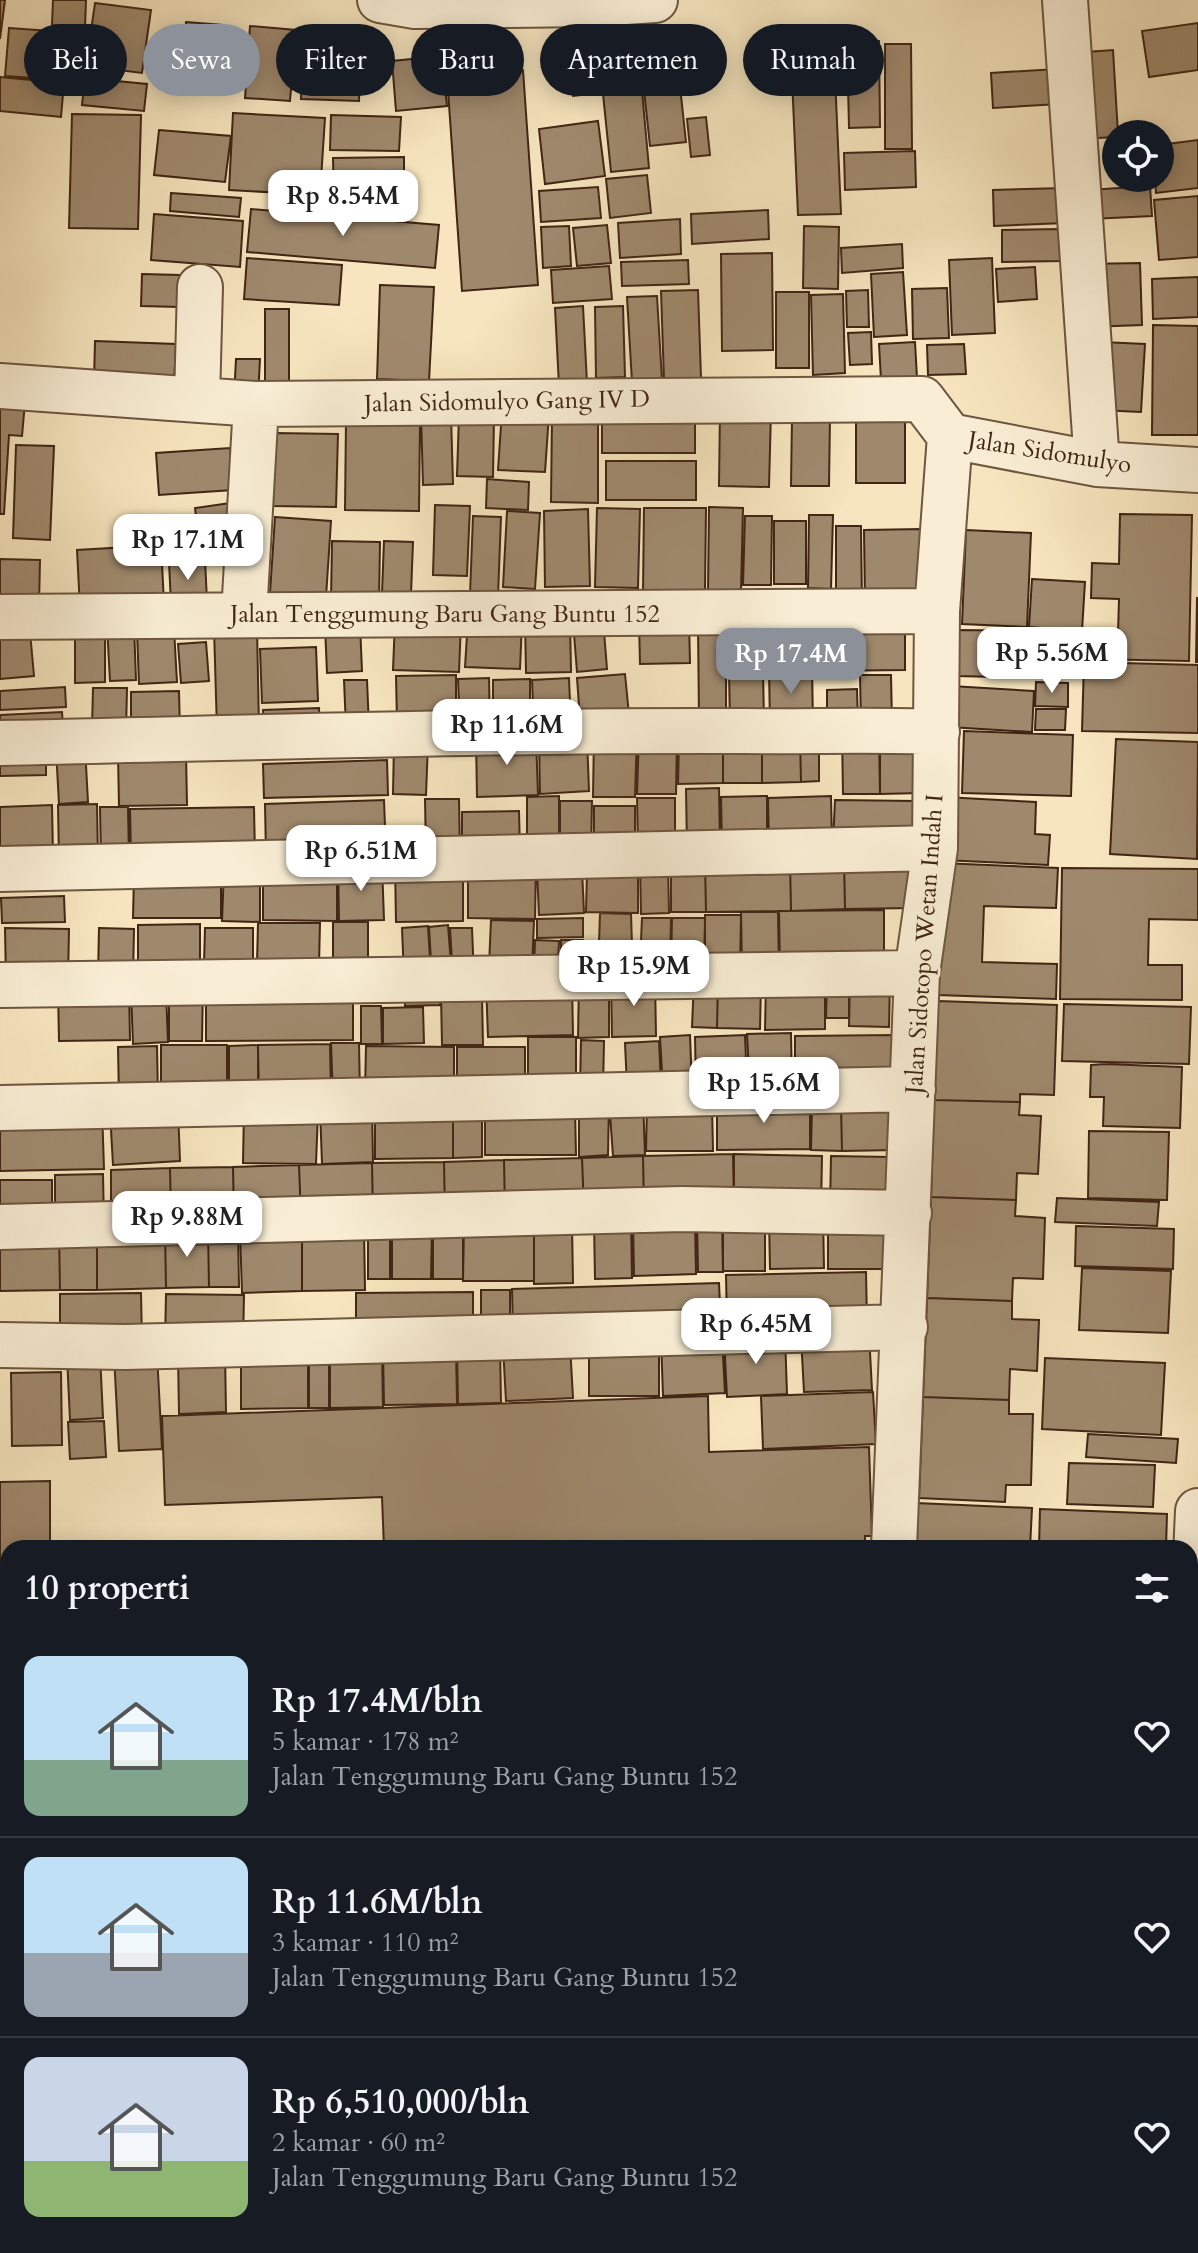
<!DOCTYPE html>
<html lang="id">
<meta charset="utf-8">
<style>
body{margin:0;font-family:Cardo,serif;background:#20242c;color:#f1f3f6;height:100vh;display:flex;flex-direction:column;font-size:30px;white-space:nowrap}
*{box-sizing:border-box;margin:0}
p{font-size:26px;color:#9ea1a6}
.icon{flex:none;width:44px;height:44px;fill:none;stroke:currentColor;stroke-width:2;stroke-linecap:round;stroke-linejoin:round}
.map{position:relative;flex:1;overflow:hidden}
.side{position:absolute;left:0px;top:1540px;width:1198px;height:714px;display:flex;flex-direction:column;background:#171b24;border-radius:24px 24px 0 0;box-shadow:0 4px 20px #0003}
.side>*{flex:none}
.banner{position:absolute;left:24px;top:24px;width:1150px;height:72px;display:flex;gap:16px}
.buttons{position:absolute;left:1102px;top:120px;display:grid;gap:16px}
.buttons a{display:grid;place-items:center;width:72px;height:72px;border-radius:50%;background:#171b24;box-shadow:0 4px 20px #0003;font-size:40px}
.price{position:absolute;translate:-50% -68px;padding:0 18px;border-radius:16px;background:#fff;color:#222;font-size:26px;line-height:52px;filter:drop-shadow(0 2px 4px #0008)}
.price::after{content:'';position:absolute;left:50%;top:48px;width:24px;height:18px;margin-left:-12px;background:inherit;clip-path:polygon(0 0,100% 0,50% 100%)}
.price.on{background:#8c9099;color:#fff}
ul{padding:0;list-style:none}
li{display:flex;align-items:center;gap:24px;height:200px;padding:0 24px}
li+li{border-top:2px solid #363941}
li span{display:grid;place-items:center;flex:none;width:224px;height:160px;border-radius:16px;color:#555}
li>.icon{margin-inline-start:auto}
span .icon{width:96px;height:96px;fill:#fffc;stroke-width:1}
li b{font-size:34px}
h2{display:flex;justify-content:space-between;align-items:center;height:96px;padding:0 24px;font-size:34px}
.tag{padding:0 28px;border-radius:36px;background:#171b24;box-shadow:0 4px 20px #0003;font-size:28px;line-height:72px}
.tag.on{background:#8c9099;color:#fff}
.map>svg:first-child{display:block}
</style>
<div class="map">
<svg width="1198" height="2253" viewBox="0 0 1198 2253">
<rect width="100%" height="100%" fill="#f6e5be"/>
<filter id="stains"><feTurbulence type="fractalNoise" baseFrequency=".0025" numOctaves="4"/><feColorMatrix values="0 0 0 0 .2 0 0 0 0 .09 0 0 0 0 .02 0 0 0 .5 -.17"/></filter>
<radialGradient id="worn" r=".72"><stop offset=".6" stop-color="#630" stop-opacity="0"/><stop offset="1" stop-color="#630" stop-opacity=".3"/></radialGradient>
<!-- building -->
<path fill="#9f896d" stroke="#412615" stroke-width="2" d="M0 0H5L0 39Z
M53 0H86L85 27 52 25Z
M95 3 151 10 142 73 86 66Z
M186 22 223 25 218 95 181 92Z
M1198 23V70L1149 77 1142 31Z
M250 26 296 30 290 101 245 98Z
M602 26 609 92 573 96 567 31Z
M9 28 78 33 75 81 5 76Z
M695 28 699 70 638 77 634 35Z
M847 41H879L880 127 849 128Z
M303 42 361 44 359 101 301 99Z
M885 44H911L912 149H885Z
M1113 50 1118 134 1116 137 1078 139 1072 53Z
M834 53 841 214 798 215 791 55Z
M442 56 447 106 396 111 392 61Z
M1057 69 1059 104 993 108 991 73Z
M523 70 538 285 462 291 447 76Z
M0 77 64 83 61 117 0 111Z
M679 77 686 142 650 146 643 81Z
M85 78 147 84 144 111 82 105Z
M642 91 649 168 611 172 603 94Z
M233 113 325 118 320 195 229 190Z
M72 114 141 115 138 229 69 228Z
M331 115 401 117 399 151 330 150Z
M706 117 710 155 691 157 687 119Z
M598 121 605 176 545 184 539 129Z
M159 130 231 136 225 182 154 175Z
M1198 140V188L1156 193 1155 178H1160V145Z
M915 151 916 187 845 190 844 153Z
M404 157V203L334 204 333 158Z
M647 175 651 213 610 218 606 179Z
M1150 186 1152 216 1091 219 1089 190Z
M598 187 601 218 541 222 539 191Z
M1064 188 1065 223 994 226 993 190Z
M171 193 241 198 239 217 170 211Z
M1198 196V257L1159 260 1154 200Z
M251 209 439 225 435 268 247 252Z
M768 210 769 239 692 244 691 214Z
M154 214 243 221 240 267 151 260Z
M680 219 681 254 620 258 618 223Z
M607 225 611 263 577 266 573 228Z
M569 226 571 266 543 268 541 227Z
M804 226 839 227 838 289 803 288Z
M1061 229V261L1002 262V230Z
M902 244 903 268 842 273 841 248Z
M772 253 773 350 722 351 721 254Z
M247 258 342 265 339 305 244 299Z
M992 258 995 333 952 335 949 260Z
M688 260 689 284 622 286 621 262Z
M1140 263 1142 325 1088 327 1087 264Z
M609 266 612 299 553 303 551 270Z
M1035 267 1037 299 998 302 996 269Z
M903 272 907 335 874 337 871 274Z
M142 274 180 275 179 307 141 306Z
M1198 277V317L1153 319 1152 279Z
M380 285 434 287 429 381 377 379Z
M947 288 949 338 913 339 912 289Z
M698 290 701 378 664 380 661 291Z
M868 290 869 327H847L846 291Z
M776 292H809V368H776Z
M843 294 845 373 813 375 811 295Z
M657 296 662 380 632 382 627 297Z
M583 306 587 383 559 386 555 308Z
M623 306 625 377 596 378 595 307Z
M265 309H289V382L265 383Z
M1153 325 1198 326V435H1152Z
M871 332 872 364 850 365 848 333Z
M95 341 176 344 174 384 94 381Z
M915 342 917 378 881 380 879 344Z
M1102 342 1145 344 1141 412 1098 410Z
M964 344 966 374 928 375 927 345Z
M236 359H260L258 398 234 397Z
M0 401 25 402 22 436 9 435 4 514H0Z
M720 410 771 411 769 487 719 486Z
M502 411 549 414 545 472 498 470Z
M421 415H451L453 484 423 485Z
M459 416 494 417 493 477 457 476Z
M552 416H598V503L551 502Z
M856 416H905V483H856Z
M792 417H830L829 486H791Z
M346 420 420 421 419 511 345 510Z
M602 420H695V453H602Z
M275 433 338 434 336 507 273 506Z
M16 445 54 446 50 540 13 538Z
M230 448 233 490 159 495 156 453Z
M606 461H696V500H606Z
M487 479 529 482 528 510 486 508Z
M238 502 243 546 200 552 195 508Z
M435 505 470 506 467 576 433 575Z
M709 507 743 508 741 592 708 591Z
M597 508 640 509 638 588 595 587Z
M644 508H706L705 592H643Z
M588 509 590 586 545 587 544 511Z
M507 511 540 513 535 589 503 587Z
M1120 514 1192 515 1189 661 1088 659V634H1118L1119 599 1091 598 1092 563 1119 564Z
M809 515H833L831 589 808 588Z
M473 516 501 517 498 596 470 595Z
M745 516H772L771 585H743Z
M275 517 331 521 326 597 270 593Z
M774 521H806V584H774Z
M836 526H861L862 604H836Z
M921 529 923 602 865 603 864 530Z
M966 530 1031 533 1027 627 962 624Z
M332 541 380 542 379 601H331Z
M384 541 413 542 411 594 382 593Z
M161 545 164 603 80 608 77 550Z
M0 559 40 560 39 606H0Z
M205 560 207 601 171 604 169 562Z
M1032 579 1085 582 1082 631 1029 627Z
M1197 598H1198V662H1196Z
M468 619 522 621 520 669 465 667Z
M570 619 571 672 526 673 525 620Z
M603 619 607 669 577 672 573 621Z
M767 619 769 664 730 665 728 621Z
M29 621 34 676 0 679V624Z
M395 621 461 623 459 672 393 670Z
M689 621 690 663 640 664 639 622Z
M819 621H905V670L819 671Z
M726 623V718H699L698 624Z
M360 624 362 671 327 673 325 626Z
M134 625 136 680 110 681 107 626Z
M105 627V682L75 683V628Z
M257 627 259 729 217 730 214 628Z
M174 629 177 682 139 684 137 632Z
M958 630 1040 631 1038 678 957 676Z
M206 642 209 681 181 683 178 644Z
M316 647 318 701 262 703 260 649Z
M1084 662 1198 665V733L1082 731Z
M812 666 813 725 770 726 769 668Z
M763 670 764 723 730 724 729 671Z
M625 674 629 715 580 719 577 678Z
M456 675V720L397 721 396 676Z
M860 675H891L892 723 861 724Z
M489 678 490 729 460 730 458 679Z
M569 678 571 728 534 730 532 680Z
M530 679V725L493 726V680Z
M344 680H367L369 727H346Z
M1036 682 1068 683V707L1035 706Z
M951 686 1034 691 1032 732 949 727Z
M65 687 66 707 0 710V691Z
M93 688H127L126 730 92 729Z
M857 689 858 723 827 724V690Z
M179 691 180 732H131V692Z
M319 708 320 730 264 733 263 710Z
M1036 709H1066L1065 730H1035Z
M62 712 64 738 0 741V715Z
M964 731 1073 735 1071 796 962 793Z
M842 733H879L880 794H843Z
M637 734 635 797H593L594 735Z
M922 735V793L880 794V736Z
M639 736H677L676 794H637Z
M536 737 538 795 477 797 476 738Z
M539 737H587L589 791 540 794Z
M800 737H819V781L801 782Z
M800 737 801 782 762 783V738Z
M723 738V783L678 784 679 739Z
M723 738H762V783H723Z
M1116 739 1198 742 1197 859 1110 854Z
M394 743H428L426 795 393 794Z
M85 747 88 802 59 804 56 749Z
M46 751V775L0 776V752Z
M186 754 187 805 119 806 118 755Z
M387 760 388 795 264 798 263 764Z
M719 788 720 847 687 848 686 789Z
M559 796V853H527V797Z
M767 796V843L722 844 721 797Z
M831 796 832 841 769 843 768 798Z
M944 797 1036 802 1035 834 1050 835 1048 865 942 860Z
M637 798H675V845L638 846Z
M425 799H459L460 854H426Z
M384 800 386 853 266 856 265 804Z
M835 800 915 801 914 844 833 843Z
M560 801H592L591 852H560Z
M97 804 98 859 59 860 58 805Z
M52 805 53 856 0 857V807Z
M594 806H635V846H594Z
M100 807H128L129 859 101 860Z
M254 807 255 856 131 858 130 809Z
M519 811 520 851 462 852V812Z
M911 858 912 908 845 909 844 859Z
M844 859 845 909 791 911 790 861Z
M790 861 791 911 706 912 705 862Z
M468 862 536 863 535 919 468 918Z
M705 862 706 912H671V863Z
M463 863V921L396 922 395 864Z
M668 863 669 913 641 914 640 864Z
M940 863 1058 868 1056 908 984 906 982 962 1057 964 1056 999 937 995Z
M382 864 384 920 339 921 338 865Z
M1062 868 1198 869V920L1149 919 1148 965H1182V1000L1060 999Z
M224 869 260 870V922L222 921Z
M582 869 584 913 539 915 537 870Z
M587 872H638V913L586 912Z
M134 874H221V918H133Z
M263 874H337V921L263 920Z
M64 896 65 922 2 923 1 898Z
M884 910V969H780L779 911Z
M741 912H778L779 969H742Z
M600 913 631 914 632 945 599 944Z
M705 915H741L740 971H705Z
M583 918V937L537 938V919Z
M642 918H671L670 964 640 963Z
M672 918H705L704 972 671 971Z
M491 920 534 921 532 969 489 966Z
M333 922H368V974H333Z
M258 923H320L319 965 257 964Z
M200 924V979H138V925Z
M448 925 452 977 432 978 429 927Z
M428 926 431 975 404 977 402 928Z
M5 928 69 929 68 981H6Z
M99 928 134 929 133 978 98 977Z
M205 928H253V966L204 965Z
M450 928H472L474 977 453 978Z
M535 940 559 941 558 972H534Z
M561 940H583V973H561Z
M579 979H609V1037L578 1038Z
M655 980 656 1036 612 1037 611 981Z
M694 980 718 981 717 1028 692 1027Z
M850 980H890L889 1027 849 1026Z
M718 981 761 983 760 1029 717 1028Z
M766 981H825V1029L765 1030Z
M827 981H849V1018H826Z
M439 982 440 1005 405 1006 404 983Z
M572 982 573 1035 488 1037 486 983Z
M206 985H353V1040L206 1041Z
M169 986H203L202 1041H169Z
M58 989H129L130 1040 59 1041Z
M166 991 168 1042 133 1044 131 993Z
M441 995H482L483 1045H442Z
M938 1001 1057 1005 1054 1095 1020 1094V1102L934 1100Z
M1064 1004 1191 1007 1189 1064 1062 1061Z
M361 1006H381L382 1044H361Z
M423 1007 424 1043 383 1044V1008Z
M791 1033 792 1089 750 1091 747 1034Z
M690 1035 692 1087 663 1089 660 1037Z
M745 1035 747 1085 696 1087 695 1037Z
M895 1035V1084L795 1085V1036Z
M528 1037H576V1093H528Z
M581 1040 604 1041 603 1090H580Z
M659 1041 661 1085 627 1087 625 1043Z
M331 1043H359L360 1096 333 1097Z
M330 1044 331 1097 259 1098 258 1045Z
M161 1045H227V1098H161Z
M258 1045V1101H229V1046Z
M157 1046 158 1098H119L118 1047Z
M366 1046 454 1047V1094L365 1092Z
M457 1047H525V1093H457Z
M1105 1064 1182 1067 1180 1128 1103 1126 1104 1097H1090L1091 1065Z
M643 1098 645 1155 613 1156 609 1100Z
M810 1100V1149L717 1150V1101Z
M934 1100 1020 1102 1019 1115 1041 1116 1038 1174 1017 1173 1016 1200 931 1197Z
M579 1102H609L608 1155 579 1157Z
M898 1104V1150L842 1151 841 1105Z
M647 1105 712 1106 713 1151H646Z
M841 1105 842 1151 811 1150 812 1107Z
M372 1107 373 1162 322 1164 320 1108Z
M375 1108H453V1158L375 1159Z
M453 1108H482V1157L453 1158Z
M102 1109 104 1169 0 1171V1112Z
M178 1109 180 1161 113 1165 110 1112Z
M575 1109 576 1155H485V1111Z
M244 1110 318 1112 316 1164 243 1163Z
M1089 1131 1169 1132 1167 1200 1088 1198Z
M733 1154 734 1206 644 1208 643 1156Z
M734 1154 822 1156 821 1208 734 1206Z
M643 1156 644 1208 584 1210 582 1158Z
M831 1156 890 1157 889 1209H830Z
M582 1158 584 1210 505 1212 504 1160Z
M504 1160 505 1212 445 1214 444 1162Z
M444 1162 445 1214 373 1215 372 1163Z
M372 1163 373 1215 301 1217 299 1165Z
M299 1165 301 1217 234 1219 233 1167Z
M233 1167 234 1219 171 1220 170 1168Z
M170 1168 171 1220 111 1222V1170Z
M103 1174 104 1224 55 1225V1175Z
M0 1180H52V1224L0 1223Z
M931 1197 1016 1200 1015 1216 1045 1218 1043 1279 1013 1278 1012 1301 927 1298Z
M1057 1198 1159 1202 1157 1226 1055 1222Z
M823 1216 824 1268 770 1269 769 1218Z
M765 1218V1271H723V1219Z
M889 1218 888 1269H828V1219Z
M631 1219 632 1278 595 1279 594 1221Z
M695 1219 696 1274 634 1276 633 1220Z
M722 1219 723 1272H698L697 1220Z
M534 1224V1281H463L464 1225Z
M572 1224 573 1283 534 1284V1225Z
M463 1226V1279H433V1227Z
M1076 1226 1174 1229 1173 1269 1075 1266Z
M368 1227H390V1279H368Z
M364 1228 365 1290 302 1291V1229Z
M432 1228 431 1279H392V1229Z
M302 1229V1291L242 1293 240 1231Z
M208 1230 209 1287 166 1288 165 1231Z
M208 1230H238L239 1287H209Z
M165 1231 166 1288 97 1290V1232Z
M97 1232V1290H60L59 1233Z
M59 1233 60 1290 0 1291V1234Z
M1082 1268 1171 1271 1168 1333 1079 1330Z
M866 1272 867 1322 727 1326 726 1275Z
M719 1283 721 1326 513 1332 512 1289Z
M481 1290H510V1336H481Z
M473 1292V1336H356V1293Z
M141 1293 142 1343H60V1294Z
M166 1294 244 1295 243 1343H165Z
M927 1298 1012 1301V1319L1039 1320 1037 1371 1010 1369 1009 1400 923 1397Z
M869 1333 872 1390 804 1392 801 1337Z
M785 1335 787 1394 727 1397 724 1338Z
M722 1337 725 1393 663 1396 661 1340Z
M570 1344 573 1398 506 1401 503 1347Z
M589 1344H659V1396H589Z
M457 1347H500L501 1403 458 1404Z
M456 1348 457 1404 384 1405 383 1349Z
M309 1351H329V1408H309Z
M330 1351H382L383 1407 330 1408Z
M308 1352V1408L241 1409V1353Z
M157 1353 162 1449 119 1451 114 1355Z
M225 1353 226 1412 179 1414 178 1355Z
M100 1354 103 1418 70 1420 67 1356Z
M1045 1358 1165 1363 1161 1435 1042 1429Z
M61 1372 62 1445 12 1446 11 1373Z
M873 1392 876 1444 763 1449 761 1396Z
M708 1396 709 1452 869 1447 872 1536H865V1548H650V1545L384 1548 382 1497 165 1505 162 1416Z
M923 1397 1009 1400V1414H1033L1031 1485H1006L1005 1502 919 1498Z
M104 1421 106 1457 70 1459 68 1422Z
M1088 1434 1178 1439 1176 1463 1086 1457Z
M1069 1463 1155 1465 1153 1507 1067 1504Z
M50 1481V1548H8V1598H0V1482Z
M916 1503 1032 1508 1030 1548H914Z
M1040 1509 1167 1514 1166 1548H1039Z
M0 1649H8V1711H0Z
M0 1805H8V1873H0Z
M8 1879V1943L4 1944 0 1880Z
M0 1962H8V2000L0 2001Z
M8 2004V2037H0V2005Z
M8 2043V2086H0V2044Z
M8 2162V2219L0 2223V2165Z
M313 2246 314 2253H269V2250Z
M325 2246H389V2253H326Z
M390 2246H421V2253H391Z
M421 2246H466V2253H422Z
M481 2246H541L542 2253H482Z
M541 2246H591L592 2253H542Z
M591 2246H631L632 2253H592Z
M631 2246H663L664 2253H632Z
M663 2246H700L701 2253H664Z
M700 2246H732V2253H701Z
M732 2246H773L774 2253H732Z
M774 2246H815L816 2253H774Z
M1003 2246H1036V2253H1003Z
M1040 2246H1141V2253H1041Z"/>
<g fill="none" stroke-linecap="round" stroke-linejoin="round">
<!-- service casing -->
<g stroke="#6e563f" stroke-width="30">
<path id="service" d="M0 1600H8"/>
</g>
<!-- minor casing -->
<g stroke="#6e563f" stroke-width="48">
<path id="minor" d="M380 0 415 6 594 4 655 0
M1065 0 1097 464
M0 386 256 404 922 399 950 436
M197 399 200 287
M950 436 1097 464 1198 470
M244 615 256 404
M0 617 937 611
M0 743C248 738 496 730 744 731 808 732 872 729 937 732
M0 869 935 848
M0 985 917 973
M0 1108 913 1089
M0 1227 682 1209 909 1213
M0 1345 125 1347 905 1327
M894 1548 917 973 935 848 937 611 950 436
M1190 1689 1198 1511
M0 1792H8
M0 1956H8
M0 2116 8 2132
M1190 2196H1198
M68 2246 71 2253
M117 2253 186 2246
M856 2253V2246
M1165 2253V2246"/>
</g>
<!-- service -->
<use href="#service" stroke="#f9eed5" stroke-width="26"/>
<!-- minor -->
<use href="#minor" stroke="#f9eed5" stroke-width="44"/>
</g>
<g text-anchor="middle" stroke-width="6" stroke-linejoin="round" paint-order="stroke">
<!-- street labels -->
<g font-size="24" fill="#412615" stroke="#f9eed5">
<text transform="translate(507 401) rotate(-1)" y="8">Jalan Sidomulyo Gang IV D</text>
<text transform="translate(1050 452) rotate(9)" y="8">Jalan Sidomulyo</text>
<text x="445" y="622">Jalan Tenggumung Baru Gang Buntu 152</text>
<text transform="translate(924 944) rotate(-86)" y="8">Jalan Sidotopo Wetan Indah I</text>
</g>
</g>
<rect width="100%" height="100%" filter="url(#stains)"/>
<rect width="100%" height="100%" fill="url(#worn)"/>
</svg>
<div class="buttons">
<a><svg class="icon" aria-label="locate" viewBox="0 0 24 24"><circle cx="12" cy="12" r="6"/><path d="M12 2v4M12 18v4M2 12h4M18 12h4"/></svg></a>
</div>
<b class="price" style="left:343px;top:238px">Rp 8.54M</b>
<b class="price" style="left:188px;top:582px">Rp 17.1M</b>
<b class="price" style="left:1052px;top:695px">Rp 5.56M</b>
<b class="price on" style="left:791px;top:696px">Rp 17.4M</b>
<b class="price" style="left:507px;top:767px">Rp 11.6M</b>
<b class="price" style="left:361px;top:893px">Rp 6.51M</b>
<b class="price" style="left:634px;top:1008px">Rp 15.9M</b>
<b class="price" style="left:764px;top:1125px">Rp 15.6M</b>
<b class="price" style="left:187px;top:1259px">Rp 9.88M</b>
<b class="price" style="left:756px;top:1366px">Rp 6.45M</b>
<div class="banner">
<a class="tag">Beli</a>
<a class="tag on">Sewa</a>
<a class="tag">Filter</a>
<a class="tag">Baru</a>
<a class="tag">Apartemen</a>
<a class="tag">Rumah</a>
</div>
<section class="side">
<h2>10 properti<svg class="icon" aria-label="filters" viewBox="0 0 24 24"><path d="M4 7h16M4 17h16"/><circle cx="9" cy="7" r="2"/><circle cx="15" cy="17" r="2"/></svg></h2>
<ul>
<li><span style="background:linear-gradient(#bfe0f5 65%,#7fa58c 0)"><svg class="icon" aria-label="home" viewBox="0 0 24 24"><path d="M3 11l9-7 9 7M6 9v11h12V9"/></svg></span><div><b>Rp 17.4M/bln</b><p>5 kamar · 178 m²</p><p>Jalan Tenggumung Baru Gang Buntu 152</p></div><svg class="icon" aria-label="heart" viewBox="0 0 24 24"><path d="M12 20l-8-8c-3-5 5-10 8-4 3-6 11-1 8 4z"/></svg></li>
<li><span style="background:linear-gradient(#bfe0f5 60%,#9aa5b1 0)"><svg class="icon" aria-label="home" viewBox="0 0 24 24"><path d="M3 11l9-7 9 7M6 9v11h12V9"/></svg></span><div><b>Rp 11.6M/bln</b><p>3 kamar · 110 m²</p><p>Jalan Tenggumung Baru Gang Buntu 152</p></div><svg class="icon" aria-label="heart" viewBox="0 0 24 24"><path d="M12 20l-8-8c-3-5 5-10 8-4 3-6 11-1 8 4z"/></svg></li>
<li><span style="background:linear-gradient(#c9d6e8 65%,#8fb573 0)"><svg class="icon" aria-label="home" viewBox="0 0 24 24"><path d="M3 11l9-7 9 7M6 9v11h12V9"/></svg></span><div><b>Rp 6,510,000/bln</b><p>2 kamar · 60 m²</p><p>Jalan Tenggumung Baru Gang Buntu 152</p></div><svg class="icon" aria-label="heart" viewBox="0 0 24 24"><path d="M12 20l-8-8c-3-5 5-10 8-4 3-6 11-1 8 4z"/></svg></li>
</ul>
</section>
</div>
